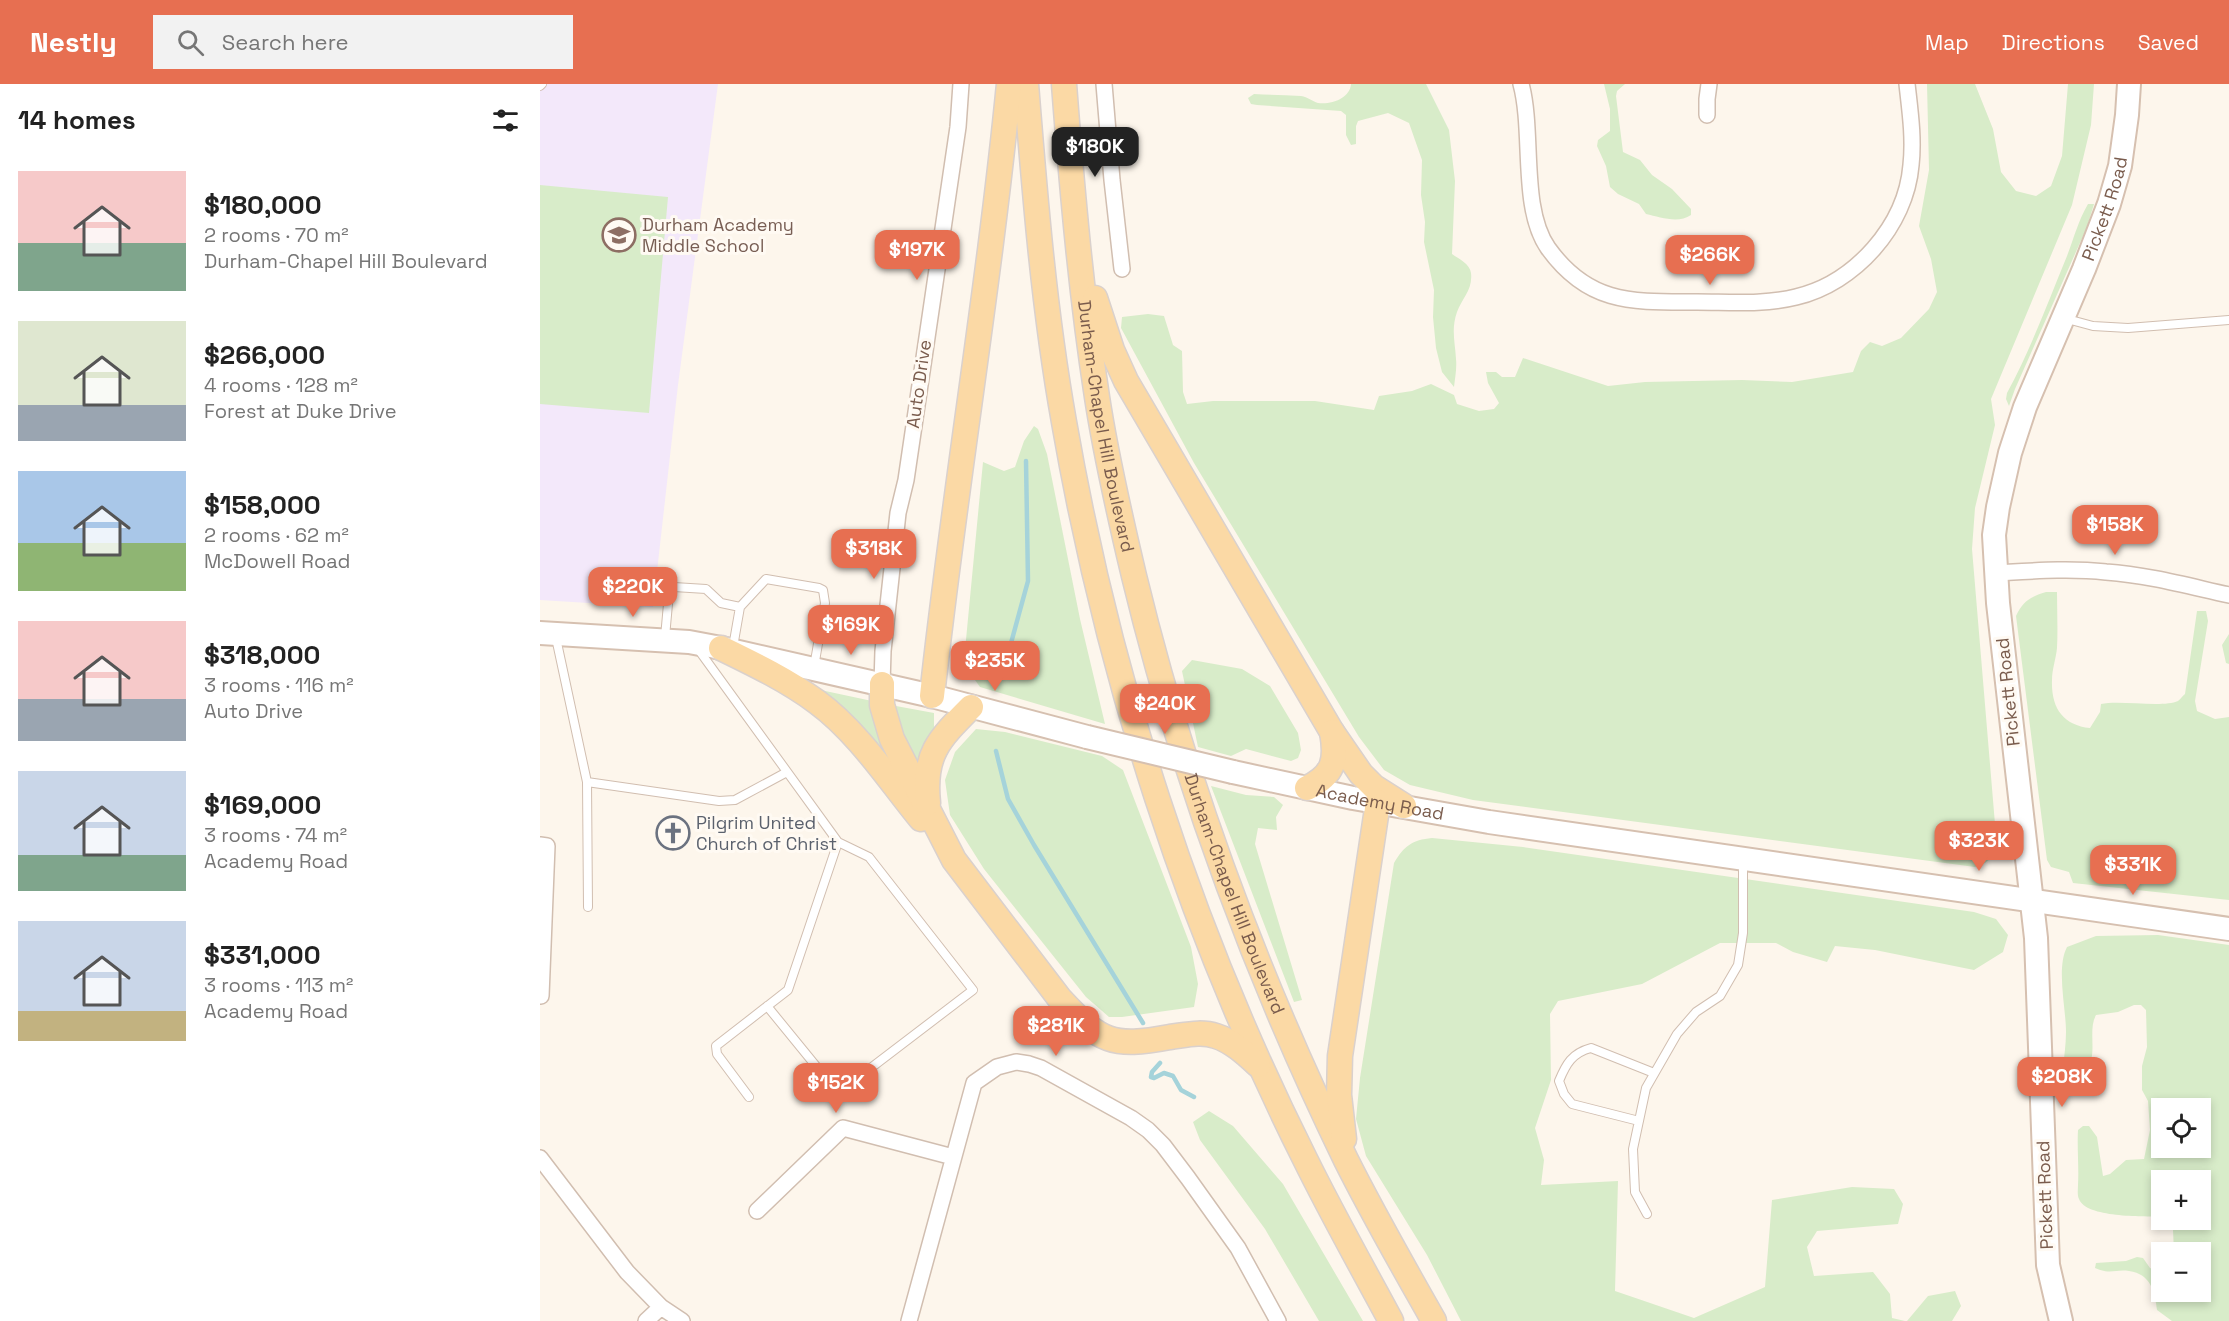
<!DOCTYPE html>
<meta charset="utf-8">
<style>
body{margin:0;font-family:"Space Grotesk",sans-serif;background:#f2f2f2;color:#222;height:100vh;display:flex;flex-direction:column;font-size:22px;white-space:nowrap}
*{box-sizing:border-box;margin:0}
p{font-size:20px;color:#767676}
.icon{flex:none;width:33px;height:33px;fill:none;stroke:currentColor;stroke-width:2;stroke-linecap:round;stroke-linejoin:round}
.map{position:relative;flex:1;overflow:hidden}
.drawer{display:flex;flex-direction:column;background:#fff;width:540px}
.drawer>*{flex:none}
.controls{position:absolute;left:1611px;top:1014px;display:grid;gap:12px}
.controls a{display:grid;place-items:center;width:60px;height:60px;border-radius:0px;background:#fff;box-shadow:0 3px 9px #0003;font-size:30px}
.price{position:absolute;translate:-50% -51px;padding:0 14px;border-radius:12px;background:#e76f51;color:#fff;font-size:20px;line-height:39px;filter:drop-shadow(0 2px 3px #0008)}
.price::after{content:'';position:absolute;left:50%;top:36px;width:18px;height:14px;margin-left:-9px;background:inherit;clip-path:polygon(0 0,100% 0,50% 100%)}
.price.current{background:#222;color:#fff}
ul{padding:0;list-style:none}
li{display:flex;align-items:center;gap:18px;height:150px;padding:0 18px}
li span{display:grid;place-items:center;flex:none;width:168px;height:120px;border-radius:0px;color:#555}
li>.icon{margin-inline-start:auto}
span .icon{width:72px;height:72px;fill:#fffc;stroke-width:1}
li b{font-size:26px}
h2{display:flex;justify-content:space-between;align-items:center;height:72px;padding:0 18px;font-size:26px}
header{display:flex;align-items:center;gap:36px;box-sizing:border-box;height:84px;padding:0 30px;background:#e76f51;color:#fff}
header strong{font-size:28px}
nav{display:flex;gap:33px;margin-inline-start:auto;font-size:21px}
.search{width:420px;height:54px;background:#f2f2f2;display:flex;align-items:center;gap:15px;box-sizing:border-box;padding:0 21px;border-radius:0px;color:#767676;font-size:22px}
main{display:flex;flex:1;min-height:0}
.map>svg:first-child{display:block}
</style>
<header>
<strong>Nestly</strong>
<div class="search"><svg class="icon" aria-label="search" viewBox="0 0 24 24"><circle cx="10" cy="10" r="6"/><path d="M15 15l6 6"/></svg>Search here</div>
<nav><a>Map</a><a>Directions</a><a>Saved</a></nav>
</header>
<main>
<section class="drawer">
<h2>14 homes<svg class="icon" aria-label="filters" viewBox="0 0 24 24"><path d="M4 7h16M4 17h16"/><circle cx="9" cy="7" r="2"/><circle cx="15" cy="17" r="2"/></svg></h2>
<ul>
<li><span style="background:linear-gradient(#f6c9c9 60%,#7fa58c 0)"><svg class="icon" aria-label="home" viewBox="0 0 24 24"><path d="M3 11l9-7 9 7M6 9v11h12V9"/></svg></span><div><b>$180,000</b><p>2 rooms · 70 m²</p><p>Durham-Chapel Hill Boulevard</p></div></li>
<li><span style="background:linear-gradient(#dfe7d0 70%,#9aa5b1 0)"><svg class="icon" aria-label="home" viewBox="0 0 24 24"><path d="M3 11l9-7 9 7M6 9v11h12V9"/></svg></span><div><b>$266,000</b><p>4 rooms · 128 m²</p><p>Forest at Duke Drive</p></div></li>
<li><span style="background:linear-gradient(#a9c7e8 60%,#8fb573 0)"><svg class="icon" aria-label="home" viewBox="0 0 24 24"><path d="M3 11l9-7 9 7M6 9v11h12V9"/></svg></span><div><b>$158,000</b><p>2 rooms · 62 m²</p><p>McDowell Road</p></div></li>
<li><span style="background:linear-gradient(#f6c9c9 65%,#9aa5b1 0)"><svg class="icon" aria-label="home" viewBox="0 0 24 24"><path d="M3 11l9-7 9 7M6 9v11h12V9"/></svg></span><div><b>$318,000</b><p>3 rooms · 116 m²</p><p>Auto Drive</p></div></li>
<li><span style="background:linear-gradient(#c9d6e8 70%,#7fa58c 0)"><svg class="icon" aria-label="home" viewBox="0 0 24 24"><path d="M3 11l9-7 9 7M6 9v11h12V9"/></svg></span><div><b>$169,000</b><p>3 rooms · 74 m²</p><p>Academy Road</p></div></li>
<li><span style="background:linear-gradient(#c9d6e8 75%,#c2b280 0)"><svg class="icon" aria-label="home" viewBox="0 0 24 24"><path d="M3 11l9-7 9 7M6 9v11h12V9"/></svg></span><div><b>$331,000</b><p>3 rooms · 113 m²</p><p>Academy Road</p></div></li>
</ul>
</section>
<div class="map">
<svg width="1689" height="1237" viewBox="0 0 1689 1237">
<rect width="100%" height="100%" fill="#fdf6ec"/>
<!-- education -->
<path fill="#f3e8fa" d="M0 0H178L138 301 113 523 0 516Z"/>
<!-- green -->
<path fill="#d8ecc9" fill-rule="evenodd" d="M811 0H886L909 46 915 97 912 170C919 175 930 180 931 189 933 206 922 214 917 228 911 245 915 258 916 275 917 284 915 294 914 303L902 288 896 264 893 233 894 206 884 158 885 138 881 111 882 76 869 39 848 29 818 37 816 42V60L811 61 806 51V31L801 27 717 21 711 20 708 14 714 10C730 11 745 11 761 12 768 13 772 17 778 19 792 21 810 14 811 0Z
M1064 0H1085L1077 7 1076 12 1083 68 1100 76 1112 91 1132 105 1151 125V131C1138 140 1120 133 1106 130L1099 120 1078 110 1070 103 1066 82 1057 62 1058 56 1070 47V25Z
M1387 0H1435L1453 45 1461 88 1476 107 1496 112 1511 102 1522 72 1528 0H1554L1551 41 1532 121 1451 315 1455 341 1435 424 1432 465 1456 752V770L1445 779 1435 783 933 716 870 701 844 686 819 653 654 379 581 244 582 233 608 230 624 232 633 261 642 267 643 308 647 320 673 317H775L834 326 839 312 872 307 891 300 914 311 917 320 939 327 954 325 959 319 948 299 946 288H956L962 293H975L983 274 1068 302 1105 298 1202 296 1252 298 1313 288 1321 267 1330 258 1342 262 1361 254 1389 225 1397 208 1391 175 1379 142 1389 86Z
M0 101 128 113 109 329 0 320Z
M1548 120H1554L1547 143 1475 305 1469 322 1466 315 1467 309C1491 265 1508 218 1527 172 1534 154 1538 137 1548 120Z
M494 342 498 345 507 370 540 535 565 640 440 603 430 589 425 566 443 378 464 387 475 383 484 357Z
M1506 508H1517C1517 527 1518 546 1517 564 1516 575 1512 585 1512 596 1511 624 1523 641 1550 644L1560 628 1561 620C1580 616 1623 624 1638 617 1641 615 1642 612 1645 610L1657 527H1666L1668 537 1655 617 1657 627 1675 635 1689 633V816L1533 799 1529 788 1511 783 1507 776 1476 532C1483 517 1490 513 1506 508Z
M1689 550V580L1686 579 1682 561Z
M652 576 702 585 730 602 758 649 761 666 758 674 751 677 706 665 691 672 658 663 642 587Z
M276 605 332 617 374 713Z
M356 622 394 629V655L382 696 353 625Z
M436 645 465 648 562 672 583 686 651 863 658 900 654 923 582 933H569L546 913 444 785 410 731 405 696 415 668Z
M671 702 706 711 734 713 743 721 736 733 737 746 718 744 715 760 762 916 754 918Z
M892 754 983 763 1434 828 1456 835 1468 851 1463 868 1434 886 1335 866 1295 862 1287 878 1253 868 1236 859H1180L1102 900 1018 917 1010 930 1011 996 995 1044 1004 1076 1001 1101 1078 1097 1075 1207 1154 1234 1225 1203 1232 1116 1312 1103 1354 1105 1363 1120 1358 1140 1277 1147 1267 1163 1274 1192 1333 1188 1350 1210 1352 1234 1365 1237H921L887 1171 826 1072 816 1035 820 994 854 779C864 762 872 756 892 754Z
M1618 851 1689 861V1237H1632L1617 1226C1615 1208 1611 1190 1589 1187 1575 1185 1571 1191 1555 1184L1556 1179 1586 1177 1597 1173 1603 1174 1610 1184 1621 1188 1622 1208H1660V1168H1634L1633 1146 1628 1136H1660V1096H1622L1621 1133C1603 1132 1546 1134 1539 1115 1537 1111 1538 1105 1538 1101 1539 1083 1537 1063 1538 1046L1543 1042H1549L1557 1053 1563 1092 1570 1090 1586 1076 1604 1075 1610 1046 1608 1017 1602 1006V982L1607 963 1606 926 1601 921H1594L1578 928 1556 931C1546 949 1562 978 1540 990L1523 985C1524 973 1526 960 1526 948 1526 924 1516 884 1527 863L1556 852ZM1622 1024H1660V1064H1622Z
M669 1027 693 1042 743 1100 823 1237H779L725 1145 660 1056 653 1038Z
M1415 1207 1421 1222 1412 1237H1367L1388 1212Z"/>
<g fill="none" stroke-linecap="round" stroke-linejoin="round">
<!-- stream -->
<path stroke="#a5d3da" stroke-width="4.5" d="M462 592 488 497 486 377
M456 667 468 715 494 761 603 939
M620 979 612 988 611 993 614 994 624 989 633 992 641 1006 654 1013"/>
<!-- lane casing -->
<g stroke="#d1beb0" stroke-width="10">
<path id="lane" d="M0 2 2 0
M1527 235 1553 242 1588 244 1689 236
M125 553 129 509 134 503 166 505 181 519 200 523
M16 554 47 698 179 717 195 716 247 688
M193 563 200 523 226 495 279 504 283 506 285 519 274 583
M158 565 298 758 329 773 433 906 298 1009 227 922
M47 698 48 823
M209 1013 177 970 176 962 248 906 298 758
M1099 1037 1032 1020 1024 1010 1019 997C1026 980 1032 969 1051 964L1114 989
M1107 1130 1095 1108 1093 1065 1106 1004 1137 950 1156 928 1180 912 1198 881 1203 849V776"/>
</g>
<!-- street casing -->
<g stroke="#d1beb0" stroke-width="18">
<path id="street" d="M564 0 572 96 582 185
M981 0C994 48 980 124 1008 164 1049 221 1093 218 1157 218 1190 218 1224 221 1256 213 1315 199 1366 142 1371 81 1374 54 1370 27 1367 0
M1167 31V15L1169 0
M1455 489C1492 487 1529 484 1566 488 1608 491 1648 502 1689 511
M342 600 343 567 358 429 366 396 418 43 421 0
M0 761 7 762 1 912
M0 1074 87 1188 121 1223 142 1237
M217 1127 303 1044 413 1073
M106 1237 121 1223
M369 1237 434 999 457 983 476 978 489 980 501 984 591 1034 608 1046 623 1061 648 1094 698 1164 738 1237"/>
</g>
<!-- secondary casing -->
<g stroke="#d6c0b0" stroke-width="26">
<g id="secondary">
<path d="M0 549 149 558 181 564 392 612 547 653"/>
<path id="s1" d="M693 688 813 714 949 738 1689 845"/>
<path id="s2" d="M1521 1237 1508 1181 1496 854 1458 519 1454 451 1458 423 1470 369 1485 323 1544 185 1569 120 1580 82 1587 31 1589 0"/>
</g>
</g>
<!-- primary casing -->
<g stroke="#dad1cd" stroke-width="27">
<g id="primary">
<path d="M486 0C495 113 504 226 524 338 568 592 649 844 765 1075 792 1130 822 1183 851 1237"/>
<path id="s3" d="M524 0C532 105 541 209 557 313 566 373 580 433 594 492 643 694 715 889 806 1076 833 1130 864 1184 894 1237"/>
<path d="M555 214 572 266 586 297 792 648 821 690 834 703 864 722"/>
<path d="M181 564C214 580 247 596 277 618 318 648 349 696 381 735"/>
<path d="M342 600V621L352 655 414 776 520 915C560 958 572 964 630 953 646 951 661 947 676 952 692 957 706 970 718 981"/>
<path d="M392 612C414 408 449 205 469 0"/>
<path d="M767 704C794 691 797 676 792 648"/>
<path d="M388 719C383 671 398 656 431 623"/>
<path d="M804 1055 799 1011 800 972 838 718"/>
</g>
</g>
<!-- lane -->
<use href="#lane" stroke="#fff" stroke-width="8"/>
<!-- street -->
<use href="#street" stroke="#fff" stroke-width="15"/>
<!-- secondary -->
<use href="#secondary" stroke="#fff" stroke-width="22"/>
<!-- primary -->
<use href="#primary" stroke="#fbd9a5" stroke-width="24"/>
<!-- secondary-bridge casing -->
<g stroke="#d6c0b0" stroke-width="26" stroke-linecap="butt">
<path id="secondary-bridge" d="M547 653 693 688"/>
</g>
<!-- secondary-bridge -->
<use href="#secondary-bridge" stroke="#fff" stroke-width="22"/>
</g>
<!-- icons -->
<defs>
<g id="school-ring" transform="scale(1.725)"><circle r="9.5" fill="#fffaf3" stroke="#8d6e63" stroke-width="1.5"/><path d="M0-5L7-2L0 1L-7-2ZM-4 1L0 2.5L4 1V4Q0 6-4 4Z" fill="#8d6e63"/></g>
<g id="church-ring" transform="scale(1.725)"><circle r="9.5" fill="#fffaf3" stroke="#6b7280" stroke-width="1.5"/><path d="M-1.2-6h2.4v3.5h3.3v2.4h-3.3V6h-2.4V-.1h-3.3v-2.4h3.3Z" fill="#6b7280"/></g>
</defs>
<g fill-rule="evenodd">
<use href="#school-ring" x="79" y="151"/>
<use href="#church-ring" x="133" y="749"/>
</g>
<g text-anchor="middle" stroke-width="6" stroke-linejoin="round" paint-order="stroke">
<!-- street labels -->
<g font-size="18" fill="#7a5c4d" stroke="#fffaf3">
<text dy="6" stroke="none"><textPath href="#s2" startOffset="1136">Pickett Road</textPath></text>
<text transform="translate(379 300) rotate(-82)" y="6">Auto Drive</text>
<text dy="6" stroke="none"><textPath href="#s3" startOffset="345">Durham-Chapel Hill Boulevard</textPath></text>
<text transform="translate(1468 608) rotate(-96)" y="6">Pickett Road</text>
<text dy="6" stroke="none"><textPath href="#s1" startOffset="150">Academy Road</textPath></text>
<text dy="6" stroke="none"><textPath href="#s3" startOffset="831">Durham-Chapel Hill Boulevard</textPath></text>
<text transform="translate(1505 1111) rotate(-92)" y="6">Pickett Road</text>
</g>
<!-- education labels -->
<g font-size="18" fill="#785e54" stroke="#fffaf3" text-anchor="start">
<text x="102" y="147">Durham Academy<tspan x="102" dy="21">Middle School</tspan></text>
</g>
<!-- worship labels -->
<g font-size="18" fill="#5b616d" stroke="#fffaf3" text-anchor="start">
<text x="156" y="745">Pilgrim United<tspan x="156" dy="21">Church of Christ</tspan></text>
</g>
</g>
</svg>
<div class="controls">
<a><svg class="icon" aria-label="locate" viewBox="0 0 24 24"><circle cx="12" cy="12" r="6"/><path d="M12 2v4M12 18v4M2 12h4M18 12h4"/></svg></a>
<a>+</a>
<a>−</a>
</div>
<b class="price current" style="left:555px;top:94px">$180K</b>
<b class="price" style="left:377px;top:197px">$197K</b>
<b class="price" style="left:1170px;top:202px">$266K</b>
<b class="price" style="left:1575px;top:472px">$158K</b>
<b class="price" style="left:334px;top:496px">$318K</b>
<b class="price" style="left:93px;top:534px">$220K</b>
<b class="price" style="left:311px;top:572px">$169K</b>
<b class="price" style="left:455px;top:608px">$235K</b>
<b class="price" style="left:625px;top:651px">$240K</b>
<b class="price" style="left:1439px;top:788px">$323K</b>
<b class="price" style="left:1593px;top:812px">$331K</b>
<b class="price" style="left:516px;top:973px">$281K</b>
<b class="price" style="left:1522px;top:1024px">$208K</b>
<b class="price" style="left:296px;top:1030px">$152K</b>
</div>
</main>
